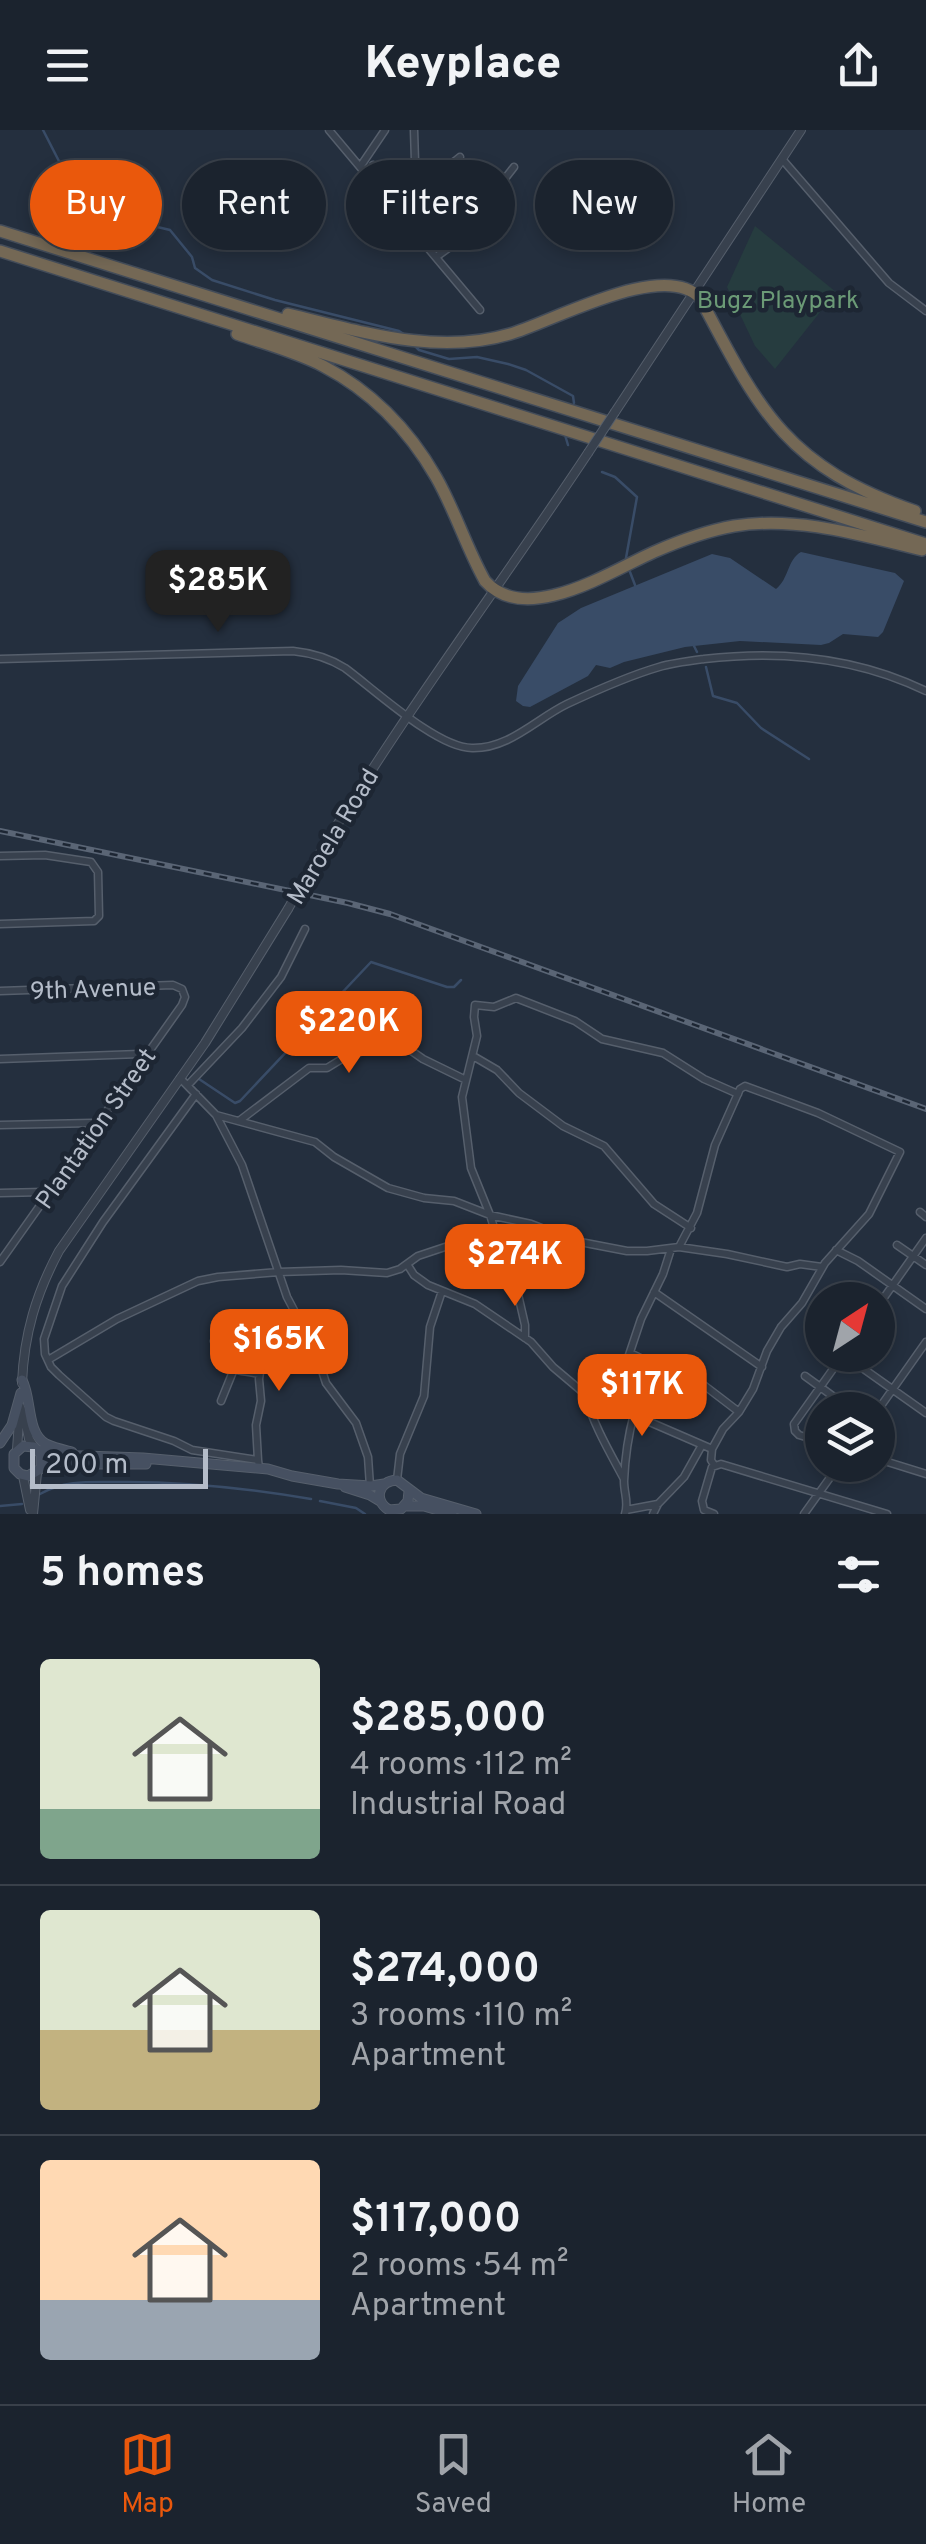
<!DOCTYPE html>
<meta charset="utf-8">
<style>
body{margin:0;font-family:Overpass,sans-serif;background:#282f3a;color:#f1f3f6;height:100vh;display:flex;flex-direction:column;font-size:38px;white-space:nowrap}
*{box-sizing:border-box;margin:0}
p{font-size:32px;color:#a0a4aa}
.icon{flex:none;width:55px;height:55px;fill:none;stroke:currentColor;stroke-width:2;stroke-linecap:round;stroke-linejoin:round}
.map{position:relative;height:1384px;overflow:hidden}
.sheet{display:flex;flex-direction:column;background:#1b232e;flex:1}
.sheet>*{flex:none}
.banner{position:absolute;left:30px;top:30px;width:868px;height:90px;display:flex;gap:20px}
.needle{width:65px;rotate:36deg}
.fabs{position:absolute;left:805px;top:1152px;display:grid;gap:20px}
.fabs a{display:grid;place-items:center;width:90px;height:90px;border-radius:50%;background:#1b232e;box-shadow:0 5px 15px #0003,0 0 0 2px #39404a;font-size:50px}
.scale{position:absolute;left:30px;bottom:25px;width:178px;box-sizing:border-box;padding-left:10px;border:5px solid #b4bcc9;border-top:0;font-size:28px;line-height:35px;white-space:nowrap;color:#b4bcc9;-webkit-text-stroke:8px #1d2633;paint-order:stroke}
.price{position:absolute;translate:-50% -85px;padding:0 22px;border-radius:20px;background:#ea580c;color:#fff;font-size:32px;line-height:65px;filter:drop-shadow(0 2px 5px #0008)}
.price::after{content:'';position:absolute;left:50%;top:60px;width:30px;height:22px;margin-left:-15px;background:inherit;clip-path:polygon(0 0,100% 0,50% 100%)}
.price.selected{background:#222;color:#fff}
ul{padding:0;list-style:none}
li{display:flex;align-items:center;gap:30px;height:250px;padding:0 40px}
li+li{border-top:2px solid #39404a}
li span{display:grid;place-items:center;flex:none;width:280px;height:200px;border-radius:10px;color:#555}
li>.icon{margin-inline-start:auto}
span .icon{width:120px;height:120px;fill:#fffc;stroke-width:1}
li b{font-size:42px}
h2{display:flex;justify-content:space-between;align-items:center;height:120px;padding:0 40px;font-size:42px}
.tag{padding:0 35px;border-radius:45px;background:#1b232e;box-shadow:0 5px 15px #0003,0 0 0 2px #39404a;font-size:35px;line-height:90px}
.tag.selected{background:#ea580c;color:#fff}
header{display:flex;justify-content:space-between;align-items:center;height:130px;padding:0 40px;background:#1b232e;font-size:45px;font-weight:800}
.tabs{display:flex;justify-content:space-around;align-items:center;height:140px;border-top:2px solid #39404a;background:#1b232e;font-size:28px;color:#a0a4aa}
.tabs a{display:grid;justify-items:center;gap:5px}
.tabs .selected{color:#ea580c}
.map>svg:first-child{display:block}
</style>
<header><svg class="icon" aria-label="menu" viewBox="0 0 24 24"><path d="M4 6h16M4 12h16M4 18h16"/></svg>Keyplace<svg class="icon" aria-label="share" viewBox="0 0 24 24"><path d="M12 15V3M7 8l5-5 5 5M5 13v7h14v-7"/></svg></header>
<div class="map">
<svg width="926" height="1384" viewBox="0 0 926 1384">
<rect width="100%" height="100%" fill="#242f3e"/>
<!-- green -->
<path fill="#263c3f" d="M755 96 836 162 775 239 755 216 727 157Z"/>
<!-- water -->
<path fill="#394c67" d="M801 422 895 443 904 451 883 502 878 507 843 504 829 513 821 515 740 511 685 517 624 532 610 538 596 535 588 546 530 577 523 576 516 571 518 556 558 493 581 478 712 424 730 428 776 459C789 449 787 430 801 422Z"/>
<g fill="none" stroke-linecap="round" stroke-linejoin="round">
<!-- stream -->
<path stroke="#394c67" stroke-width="2.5" d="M43 0 62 37 69 43 120 88 170 100 192 127 195 138 212 150 275 170 399 201 407 206
M415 216 419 220 449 229 477 227 508 234 526 240 573 266 574 273
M565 305 568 315
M602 342 615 347 637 367 626 428
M630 442 635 455
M694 516 697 522
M706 537 713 566 737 573 761 598 809 629
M199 949 235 973 240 971 371 832 447 857H454L461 850
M40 1364C64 1350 90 1352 116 1352 182 1351 246 1358 311 1369
M320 1371 356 1378 365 1384
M0 1376 22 1374"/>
<!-- minor casing -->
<g stroke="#565f6c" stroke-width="9">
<path id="minor" d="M329 0 480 180
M782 29 889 153 926 181
M373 35 393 60
M360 37 385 0
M387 68 415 31 414 0
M414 100 420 86C395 42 438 48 460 27
M436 127 454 114 514 37
M0 529 293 521C312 523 329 528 345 538 375 560 437 618 472 618 509 619 536 589 567 574 597 560 628 546 659 537 673 533 689 531 704 529 780 520 856 527 926 561
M0 726 45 725 91 732 98 742 99 786 94 791 0 794
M0 861 173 855 182 859 185 867 182 875 0 1132
M473 926 497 940 519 963 563 996 604 1016 654 1074 691 1098
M0 929 140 924 146 926
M180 948 216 985 242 1035 287 1167 316 1222 326 1253 356 1293 368 1327 370 1356
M188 955 242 898 281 847 305 799
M196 964 103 1092 62 1156 44 1209 45 1224 51 1237 59 1245 106 1287 114 1291 174 1311 192 1320 258 1330 259 1338
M216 985 315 1012 334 1027 388 1058 424 1068 454 1071 490 1085 531 1094 575 1111 627 1121H647L679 1117 727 1124 787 1137 800 1134 822 1137
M239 991 309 938H327L350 924 393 915H403L423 929 466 950
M0 995 92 993 97 995
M0 1063 44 1062 48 1064
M920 1082 926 1087
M897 1115 926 1135
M679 1117 697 1083 715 1015 740 959 745 956 818 983 900 1022 869 1084 825 1133 802 1173 781 1197 767 1221 753 1259 739 1282 723 1299 712 1319
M836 1120 858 1131 926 1179
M407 1134 414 1145 428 1155 475 1174 531 1212 553 1237 585 1264 712 1319 711 1330 714 1335
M654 1162 762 1237
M878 1176 926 1108
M878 1199 882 1202
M525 1208V1195L517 1160 507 1139 490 1085 471 1038 462 967 477 906 474 887 475 875 494 877 516 868 575 891 602 909 663 923 704 949 738 964
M214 1211C221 1243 230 1238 259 1244
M630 1223 659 1237 701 1253 739 1282
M844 1225 926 1283
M48 1230 117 1189 198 1151 218 1147 279 1142 341 1140 387 1143 400 1139 418 1126 472 1108 494 1097
M805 1246 834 1267
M585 1264C593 1294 609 1321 624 1349
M221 1271 234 1239
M878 1280 926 1212
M822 1312 799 1305 795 1301 794 1294 843 1225
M878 1329 926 1344
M258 1330 256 1295 261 1271 259 1249 264 1215 262 1209
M397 1350 400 1324 424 1266 430 1197 442 1161
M626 1380 658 1374
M625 1384C629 1372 624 1364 624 1351 625 1328 628 1306 634 1284L621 1264V1249L641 1189 663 1144 671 1119
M653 1384 658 1374 684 1347 702 1315
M714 1384 704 1380 702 1371 712 1337 721 1334 887 1384
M804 1384 839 1335"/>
</g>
<!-- tertiary casing -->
<g stroke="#565f6c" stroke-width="10">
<path id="tertiary" d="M615 282 801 0
M306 747C391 600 494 465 588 323
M22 1253C24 1204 36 1164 59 1121L205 913 288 779
M23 1281 29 1309 34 1317
M17 1319 20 1277
M23 1346 30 1380
M33 1384 37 1343"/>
</g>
<!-- secondary casing -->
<g stroke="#565f6c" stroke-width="11">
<path id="secondary" d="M22 1250C32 1269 26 1303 46 1314 54 1318 64 1320 72 1322
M0 1313 12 1295 21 1263
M38 1320 55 1325 143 1328 268 1339 292 1346 338 1354 371 1356 384 1354
M41 1338V1324L34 1317 23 1316 14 1324V1338L20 1344 28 1346 47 1335 55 1334H146
M345 1357 370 1365 380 1371
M409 1361 408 1371 401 1379 389 1380C373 1370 378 1351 397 1350L421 1368 476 1384
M405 1376H424L452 1384"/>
</g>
<!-- motorway casing -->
<g stroke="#434c59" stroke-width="14">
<path id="motorway" d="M0 101 926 392
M0 121 926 414
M288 184C360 201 436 226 510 204 552 192 664 129 700 168 760 282 786 336 915 381
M237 204C265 214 296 222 323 236 371 261 409 300 436 347 455 380 466 417 485 451 526 497 611 441 654 422 679 411 706 401 734 396 798 386 860 405 922 420"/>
</g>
<!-- minor -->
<use href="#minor" stroke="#38414e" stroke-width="6"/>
<!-- tertiary -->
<use href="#tertiary" stroke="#38414e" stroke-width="8"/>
<!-- secondary -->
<use href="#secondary" stroke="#465061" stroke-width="9"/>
<!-- motorway -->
<use href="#motorway" stroke="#746855" stroke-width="11"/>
<!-- rail casing -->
<g stroke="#5a6575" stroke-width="6">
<path id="rail" d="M0 701 348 773 390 784 926 979"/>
</g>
<!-- rail -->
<use href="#rail" stroke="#1d2633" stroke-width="2.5" stroke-dasharray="8" stroke-linecap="butt"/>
<!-- tertiary-bridge casing -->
<g stroke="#565f6c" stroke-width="10" stroke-linecap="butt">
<path id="tertiary-bridge" d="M588 323 615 282
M288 779 306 747"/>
</g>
<!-- tertiary-bridge -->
<use href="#tertiary-bridge" stroke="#38414e" stroke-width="8"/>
</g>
<g text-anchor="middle" stroke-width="9" stroke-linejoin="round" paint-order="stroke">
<!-- park labels -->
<g font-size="25" fill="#6b9a76" stroke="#1d2633">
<text x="778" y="178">Bugz Playpark</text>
</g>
<!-- street labels -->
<g font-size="25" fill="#b4bcc9" stroke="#1d2633">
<text transform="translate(332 706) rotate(-59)" y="9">Maroela Road</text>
<text transform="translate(93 858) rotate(-2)" y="9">9th Avenue</text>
<text transform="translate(95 998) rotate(-55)" y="9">Plantation Street</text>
</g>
</g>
</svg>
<div class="fabs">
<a><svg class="needle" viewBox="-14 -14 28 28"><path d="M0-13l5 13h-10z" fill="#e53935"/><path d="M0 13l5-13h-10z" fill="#a0a4aa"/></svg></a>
<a><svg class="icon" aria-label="layers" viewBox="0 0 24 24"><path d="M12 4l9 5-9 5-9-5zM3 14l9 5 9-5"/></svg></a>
</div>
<div class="scale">200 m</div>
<b class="price selected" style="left:218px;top:505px">$285K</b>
<b class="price" style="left:349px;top:946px">$220K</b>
<b class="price" style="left:515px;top:1179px">$274K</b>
<b class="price" style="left:279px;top:1264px">$165K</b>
<b class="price" style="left:642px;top:1309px">$117K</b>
<div class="banner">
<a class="tag selected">Buy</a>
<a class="tag">Rent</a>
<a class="tag">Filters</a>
<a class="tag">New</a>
</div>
</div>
<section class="sheet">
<h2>5 homes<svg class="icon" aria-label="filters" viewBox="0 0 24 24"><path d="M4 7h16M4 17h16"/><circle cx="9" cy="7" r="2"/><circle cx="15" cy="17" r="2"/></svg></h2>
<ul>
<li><span style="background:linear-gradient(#dfe7d0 75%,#7fa58c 0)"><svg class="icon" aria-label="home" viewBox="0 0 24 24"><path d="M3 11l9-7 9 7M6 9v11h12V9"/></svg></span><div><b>$285,000</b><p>4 rooms · 112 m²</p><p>Industrial Road</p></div></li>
<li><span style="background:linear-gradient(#dfe7d0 60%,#c2b280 0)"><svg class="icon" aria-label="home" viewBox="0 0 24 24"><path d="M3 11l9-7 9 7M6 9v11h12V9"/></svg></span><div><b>$274,000</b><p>3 rooms · 110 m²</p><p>Apartment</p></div></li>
<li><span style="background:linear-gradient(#ffd9b3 70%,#9aa5b1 0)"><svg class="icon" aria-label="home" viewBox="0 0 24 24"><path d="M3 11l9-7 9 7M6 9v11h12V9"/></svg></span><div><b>$117,000</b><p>2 rooms · 54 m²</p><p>Apartment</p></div></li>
</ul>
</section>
<nav class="tabs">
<a class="selected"><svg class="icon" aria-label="map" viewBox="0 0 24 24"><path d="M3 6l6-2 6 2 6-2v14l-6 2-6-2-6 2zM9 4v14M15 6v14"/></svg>Map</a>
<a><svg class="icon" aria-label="saved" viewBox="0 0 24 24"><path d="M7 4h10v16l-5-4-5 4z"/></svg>Saved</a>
<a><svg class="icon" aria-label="home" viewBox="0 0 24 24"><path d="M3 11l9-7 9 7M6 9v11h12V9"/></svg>Home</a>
</nav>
